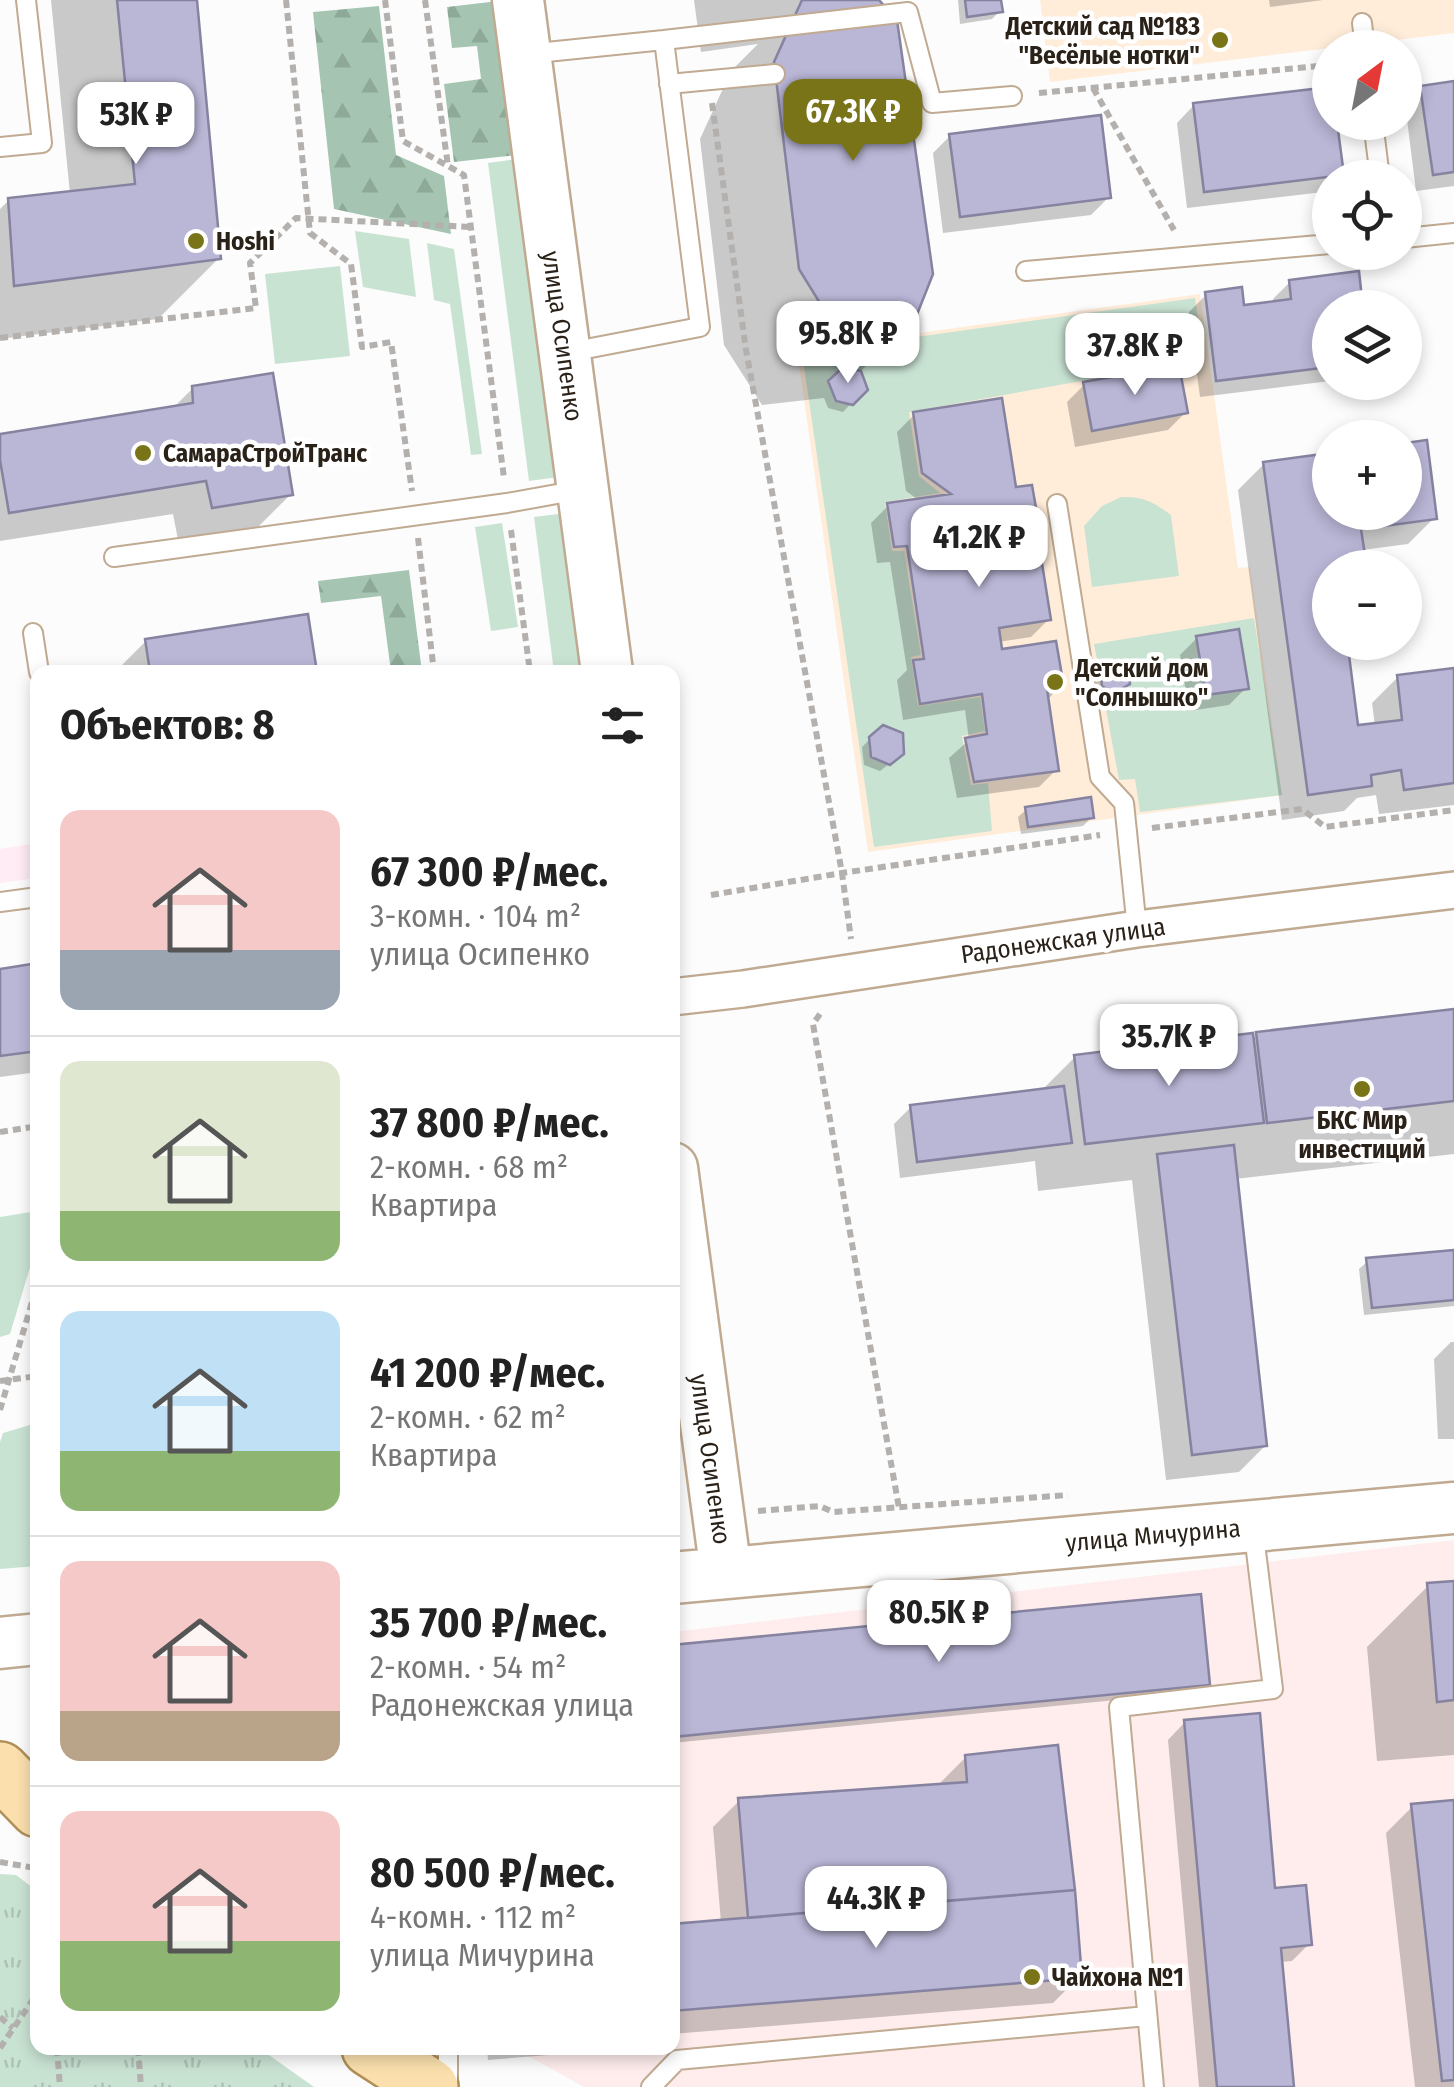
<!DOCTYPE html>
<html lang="ru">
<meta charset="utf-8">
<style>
body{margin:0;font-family:"Fira Sans Condensed",sans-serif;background:#f6f6f6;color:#222;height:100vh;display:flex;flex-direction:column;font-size:38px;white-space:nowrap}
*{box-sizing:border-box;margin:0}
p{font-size:32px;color:#767676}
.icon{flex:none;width:55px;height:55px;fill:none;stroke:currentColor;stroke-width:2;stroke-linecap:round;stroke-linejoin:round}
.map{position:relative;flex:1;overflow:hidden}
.side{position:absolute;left:30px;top:665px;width:650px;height:1390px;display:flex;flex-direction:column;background:#fff;border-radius:20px;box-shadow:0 5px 15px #0003}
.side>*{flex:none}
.needle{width:65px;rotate:32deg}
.buttons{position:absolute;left:1312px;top:30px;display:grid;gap:20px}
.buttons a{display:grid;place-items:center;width:110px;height:110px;border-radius:50%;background:#fff;box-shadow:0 5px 15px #0003;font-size:50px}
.price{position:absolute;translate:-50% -85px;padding:0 22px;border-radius:20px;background:#fff;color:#222;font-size:32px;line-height:65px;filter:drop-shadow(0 2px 5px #0008)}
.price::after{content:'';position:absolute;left:50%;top:60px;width:30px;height:22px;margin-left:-15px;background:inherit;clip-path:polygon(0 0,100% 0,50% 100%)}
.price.on{background:#797418;color:#fff}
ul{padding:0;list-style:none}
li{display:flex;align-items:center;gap:30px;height:250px;padding:0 30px}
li+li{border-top:2px solid #e0e0e0}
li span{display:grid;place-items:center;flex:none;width:280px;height:200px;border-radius:20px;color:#555}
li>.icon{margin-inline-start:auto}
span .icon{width:120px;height:120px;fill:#fffc;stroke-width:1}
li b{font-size:42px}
h2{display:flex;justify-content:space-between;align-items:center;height:120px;padding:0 30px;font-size:42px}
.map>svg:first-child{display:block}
</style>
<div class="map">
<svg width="1454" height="2087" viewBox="0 0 1454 2087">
<defs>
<pattern id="forest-firs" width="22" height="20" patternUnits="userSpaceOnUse" patternTransform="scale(2.5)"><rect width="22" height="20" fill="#a5c5b2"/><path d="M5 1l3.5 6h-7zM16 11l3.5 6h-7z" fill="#8ea998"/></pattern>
<pattern id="park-tufts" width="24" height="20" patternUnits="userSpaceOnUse" patternTransform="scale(2.5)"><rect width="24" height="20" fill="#c9e3d3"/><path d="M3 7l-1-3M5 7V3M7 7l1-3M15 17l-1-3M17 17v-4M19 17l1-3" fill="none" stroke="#adc2b5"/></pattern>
</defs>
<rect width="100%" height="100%" fill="#fcfcfc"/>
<!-- commercial -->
<path fill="#feedec" d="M1454 1540V2087H584L514 2048H672L673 1632Z"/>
<!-- industrial -->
<path fill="#ffecf5" d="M37 843V878L0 883V849Z"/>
<!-- built -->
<path fill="#ffedda" d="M1040 0H1454V33L1050 82Z
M1200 294 1238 568 1250 567 1282 795 868 852 797 350Z"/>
<!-- green -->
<path fill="#c9e3d3" d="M525 158 566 476 529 481 488 163Z
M355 231 409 239 416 297 363 287Z
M427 243 454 249 482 454 471 455 450 304 434 300Z
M340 266 350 356 275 364 265 274Z
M1195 298 1204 359 909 412 919 476 940 493 885 502 892 551H904L921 655 911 657 918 706 980 697 985 731 962 736 971 785 988 783 992 831 874 847 802 353Z
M1121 497C1142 496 1154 502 1171 515L1179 576 1092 587 1084 526 1102 506Z
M574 512 595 672H554L534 517Z
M502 523 518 627 491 631 475 527Z
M1254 618 1282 795 1140 812 1135 779 1119 780 1094 644Z
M37 1211V1244L10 1334 0 1337V1217Z
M37 1415V1566L0 1569V1442L3 1433 33 1424Z"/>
<!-- forest -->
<path fill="url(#forest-firs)" d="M507 0 525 154 454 162 444 84 481 79 477 46 452 48 447 7Z
M379 6 396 155 444 176 451 234 334 209 313 12Z
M409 570 422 672H391L381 596 321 603 318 581Z"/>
<!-- park -->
<path fill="url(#park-tufts)" d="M0 1874 16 1875 37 1891 38 2048H259L314 2087H0Z"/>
<!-- shadow -->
<path fill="#0003" d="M51 0H194L219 258 158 319 0 339V209L9 200 70 194Z
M694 0H875L912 320 859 373 865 389 843 412 828 408 824 398 762 405 724 345 700 139 731 71 758 44 701 52Z
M958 0H999L1000 11 992 19 960 24Z
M1269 0H1323L1270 7Z
M1454 84V186L1416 191 1405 104 1421 88Z
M1330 89V122L1341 174 1338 178H1330V185L1324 192 1187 208 1177 123 1194 105Z
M950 136 1109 197 1091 215 943 233 933 153Z
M1290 282 1330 308V381L1200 397 1189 312 1206 295 1242 308 1273 304V299Z
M1084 385 1185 413 1168 430 1075 447 1067 402Z
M193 388 291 494 257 528 178 540 173 514 0 541V436L173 408Z
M914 415 1014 490 1036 525 1019 542 984 547 987 568 1048 620 1031 637 998 642 999 652 1061 686 1046 701 1056 770 1039 787 957 798 949 758 969 740 965 710 903 720 897 680 907 670 890 562 877 563 871 523 888 506 920 501 906 491 897 432Z
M1405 446 1434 518 1408 544 1362 550 1330 568V642L1347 654 1356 728 1375 726 1372 703 1398 677 1454 670V805L1379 814 1376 795 1357 798 1344 811 1282 820 1238 490 1264 464 1330 456V512H1405Z
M306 617 315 672H115L146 641Z
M1197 638 1246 688 1229 705 1189 711 1180 655Z
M1101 671 1127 683 1105 700 1094 694 1093 680Z
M870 739 893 761 880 771 864 765 862 747Z
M1027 809 1091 818 1083 826 1021 834 1018 817Z
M38 966V1072L0 1077V971Z
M1454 1012V1154L1235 1179 1265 1446 1239 1472 1166 1480 1132 1180 1038 1191 1035 1161 900 1178 894 1124 911 1107 1041 1091 1075 1057 1252 1040 1257 1034Z
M1454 1253V1306L1364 1315 1359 1269 1368 1261Z
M1451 1342H1454V1439H1438L1434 1359Z
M1454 1583V1755L1377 1761 1367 1647 1428 1586Z
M672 1647 1207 1684 1199 1692 672 1743Z
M1185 1722 1273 1890 1309 1944 1292 1961 1280 1962 1292 2087H1199L1168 1740Z
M966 1757 1079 1977 1053 2003 672 2034V1927L721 1923 713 1827 739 1801 940 1787V1783Z
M1454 1802V2087H1415L1386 1833 1412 1807Z
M487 2048H579L574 2053 488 2060Z"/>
<!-- building -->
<path fill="#b9b6d6" stroke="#8683a0" stroke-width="2.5" d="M117 0H197L221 259 14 286 8 198 135 184Z
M802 0H879L897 20 933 274 914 322 837 331 799 269 774 62Z
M965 0H1001L1003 12 967 17Z
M1454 81V172L1433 175 1420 86Z
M1330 87V122H1337L1344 175 1204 192 1193 103Z
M1101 115 1111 198 960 217 949 134Z
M1359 271 1363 308H1330V367L1216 381 1205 292 1242 287 1244 305 1291 299 1289 280Z
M1179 365 1188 413 1092 431 1083 382Z
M843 367 861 371 868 390 853 405 836 401 828 381Z
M273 373 293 495 212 508 206 481 9 513 0 460V434L193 403 192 386Z
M1002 398 1016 487 1032 485 1039 525 984 534 989 565 1041 557 1051 620 999 628 1002 649 1056 641 1064 687 1047 689 1059 771 974 782 965 738 987 734 982 694 920 704 913 660 924 659 907 546 894 547 887 503 951 494 922 473 913 412Z
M1427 440 1437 519 1361 529 1367 568H1330V642H1362L1349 655 1358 725 1402 720 1397 675 1454 668V783L1404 790 1401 770 1371 775 1372 786 1308 795 1263 462 1330 453V512H1405V443Z
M308 614 317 672H150L145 639Z
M1239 629 1249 689 1206 695 1196 636Z
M1114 660 1128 667 1130 684 1114 693 1102 686 1100 669Z
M883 725 903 733 904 754 890 765 871 757 869 737Z
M1091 797 1094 818 1028 827 1025 807Z
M38 963V1051L0 1056V969Z
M1454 1009V1101L1267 1123 1256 1032Z
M1253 1033 1264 1123 1085 1144 1074 1055Z
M1064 1086 1072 1143 917 1162 910 1105Z
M1234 1145 1267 1446 1192 1455 1157 1154Z
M1454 1250V1300L1372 1308 1366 1258Z
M1454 1581V1700L1437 1702 1427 1583Z
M1201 1594 1210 1685 672 1737V1645Z
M1260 1713 1275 1888 1306 1885 1312 1945 1281 1948 1294 2087H1217L1184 1720Z
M1058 1745 1075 1890 748 1918 738 1798 967 1782 965 1755Z
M1454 1800V2080L1442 2081 1411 1804Z
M1075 1890 1082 1978 672 2011V1924Z"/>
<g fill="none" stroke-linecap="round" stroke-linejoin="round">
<!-- service casing -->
<g stroke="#c0aa91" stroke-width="22">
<path id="service" d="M1362 23 1365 48
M664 40 908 12 932 103 1012 96
M527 54 664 40 700 327 570 352
M669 84 775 74
M1373 122 1380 178
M0 147 42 143 26 0
M1405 238 1454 233
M1026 271 1330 244
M1057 504 1100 777 1124 803 1137 929
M114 557 507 503 579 490
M33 633 39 672
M0 902 38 897
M448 2048V2087
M651 2087 677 2060 1147 2016
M1154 2087 1119 1707 1273 1689 1253 1527"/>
</g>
<!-- minor casing -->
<g stroke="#c0aa91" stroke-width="40">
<path id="minor" d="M672 997 743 989 1137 929 1454 890"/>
</g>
<!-- secondary casing -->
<g stroke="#c0aa91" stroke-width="55">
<path id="secondary" d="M518 0 607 672
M672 1168 726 1573
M672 1578 1454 1508
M0 1643 38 1639"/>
</g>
<!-- primary casing -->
<g stroke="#b09057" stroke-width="60">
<path id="primary" d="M0 1770 38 1809
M370 2048 430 2087"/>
</g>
<!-- path -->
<path stroke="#b3b0ad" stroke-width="6" stroke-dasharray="8 5" stroke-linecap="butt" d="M286 0 310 233 351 264 362 347 391 342 412 491
M385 0 403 141 464 175 504 478
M425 0 448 166
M1093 88 1174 230
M1039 93 1330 65
M712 103 746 350 842 873 851 939
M0 338 256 308 250 263 296 218 471 227
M511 530 530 672
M418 538 434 672
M1152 828 1302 809 1325 827 1454 810
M711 895 842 873 1100 835
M820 1014 813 1024 899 1508
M0 1132 38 1126
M0 1381 38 1376
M0 1410 38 1282
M758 1511 820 1506 833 1512 1068 1495
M0 1862 35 1868
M0 2017 13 2028
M0 2048 38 1992
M57 2048 60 2087
M138 2048 141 2087"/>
<!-- service -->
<use href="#service" stroke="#fff" stroke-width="18"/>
<!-- minor -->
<use href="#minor" stroke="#fff" stroke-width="35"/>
<!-- secondary -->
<use href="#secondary" stroke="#fff" stroke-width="50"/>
<!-- primary -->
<use href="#primary" stroke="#fbe0ae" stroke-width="55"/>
</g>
<!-- markers -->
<g fill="#797418" stroke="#fff" stroke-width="4">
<circle cx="1220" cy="40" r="10"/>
<circle cx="196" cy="241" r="10"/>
<circle cx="143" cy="453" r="10"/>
<circle cx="1055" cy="682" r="10"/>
<circle cx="1362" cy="1089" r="10"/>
<circle cx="1032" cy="1977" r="10"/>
</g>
<g text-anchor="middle" stroke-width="9" stroke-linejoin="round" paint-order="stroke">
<!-- poi labels -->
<g font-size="25" font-weight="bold" fill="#2a2219" stroke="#fff" text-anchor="start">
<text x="1200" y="35" text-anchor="end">Детский сад №183<tspan x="1200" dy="29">"Весёлые нотки"</tspan></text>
<text x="216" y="250">Hoshi</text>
<text x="163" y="462">СамараСтройТранс</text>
<text x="1075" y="677">Детский дом<tspan x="1075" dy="29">"Солнышко"</tspan></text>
<text x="1362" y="1129" text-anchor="middle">БКС Мир<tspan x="1362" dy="29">инвестиций</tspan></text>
<text x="1052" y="1986">Чайхона №1</text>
</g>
<!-- street labels -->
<g font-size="25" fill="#2a2219" stroke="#fff">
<text transform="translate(563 336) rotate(82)" y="9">улица Осипенко</text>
<text transform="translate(1063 940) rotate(-8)" y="9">Радонежская улица</text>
<text transform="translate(711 1459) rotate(82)" y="9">улица Осипенко</text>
<text transform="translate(1153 1535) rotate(-5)" y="9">улица Мичурина</text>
</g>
</g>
</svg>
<div class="buttons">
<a><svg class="needle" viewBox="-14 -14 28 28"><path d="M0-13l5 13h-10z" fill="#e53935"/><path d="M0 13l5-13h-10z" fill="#767676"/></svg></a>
<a><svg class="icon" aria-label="locate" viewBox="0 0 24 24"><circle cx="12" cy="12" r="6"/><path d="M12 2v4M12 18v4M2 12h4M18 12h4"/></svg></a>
<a><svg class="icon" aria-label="layers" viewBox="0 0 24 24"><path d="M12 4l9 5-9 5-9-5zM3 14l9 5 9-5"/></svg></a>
<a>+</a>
<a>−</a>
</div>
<b class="price on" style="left:853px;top:164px">67.3K ₽</b>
<b class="price" style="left:136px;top:167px">53K ₽</b>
<b class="price" style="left:848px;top:386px">95.8K ₽</b>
<b class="price" style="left:1135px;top:398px">37.8K ₽</b>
<b class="price" style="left:979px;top:590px">41.2K ₽</b>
<b class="price" style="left:1169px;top:1089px">35.7K ₽</b>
<b class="price" style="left:939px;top:1665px">80.5K ₽</b>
<b class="price" style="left:876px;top:1951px">44.3K ₽</b>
<section class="side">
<h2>Объектов: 8<svg class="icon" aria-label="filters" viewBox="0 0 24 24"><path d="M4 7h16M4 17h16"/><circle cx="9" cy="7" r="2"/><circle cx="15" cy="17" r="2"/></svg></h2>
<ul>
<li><span style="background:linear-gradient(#f6c9c9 70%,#9aa5b1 0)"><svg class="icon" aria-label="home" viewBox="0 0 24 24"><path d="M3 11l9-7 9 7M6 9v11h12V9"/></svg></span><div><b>67 300 ₽/мес.</b><p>3-комн. · 104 m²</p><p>улица Осипенко</p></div></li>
<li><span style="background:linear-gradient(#dfe7d0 75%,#8fb573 0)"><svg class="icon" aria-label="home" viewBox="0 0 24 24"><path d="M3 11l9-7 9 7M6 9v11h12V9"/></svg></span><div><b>37 800 ₽/мес.</b><p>2-комн. · 68 m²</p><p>Квартира</p></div></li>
<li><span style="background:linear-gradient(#bfe0f5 70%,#8fb573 0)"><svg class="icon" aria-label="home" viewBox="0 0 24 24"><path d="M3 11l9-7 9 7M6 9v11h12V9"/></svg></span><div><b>41 200 ₽/мес.</b><p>2-комн. · 62 m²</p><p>Квартира</p></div></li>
<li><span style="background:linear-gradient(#f6c9c9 75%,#b9a48a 0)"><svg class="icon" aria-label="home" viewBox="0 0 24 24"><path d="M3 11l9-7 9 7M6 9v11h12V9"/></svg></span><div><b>35 700 ₽/мес.</b><p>2-комн. · 54 m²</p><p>Радонежская улица</p></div></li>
<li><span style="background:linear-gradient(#f6c9c9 65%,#8fb573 0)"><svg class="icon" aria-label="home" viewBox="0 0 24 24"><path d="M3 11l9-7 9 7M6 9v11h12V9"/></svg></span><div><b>80 500 ₽/мес.</b><p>4-комн. · 112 m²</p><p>улица Мичурина</p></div></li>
</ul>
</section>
</div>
